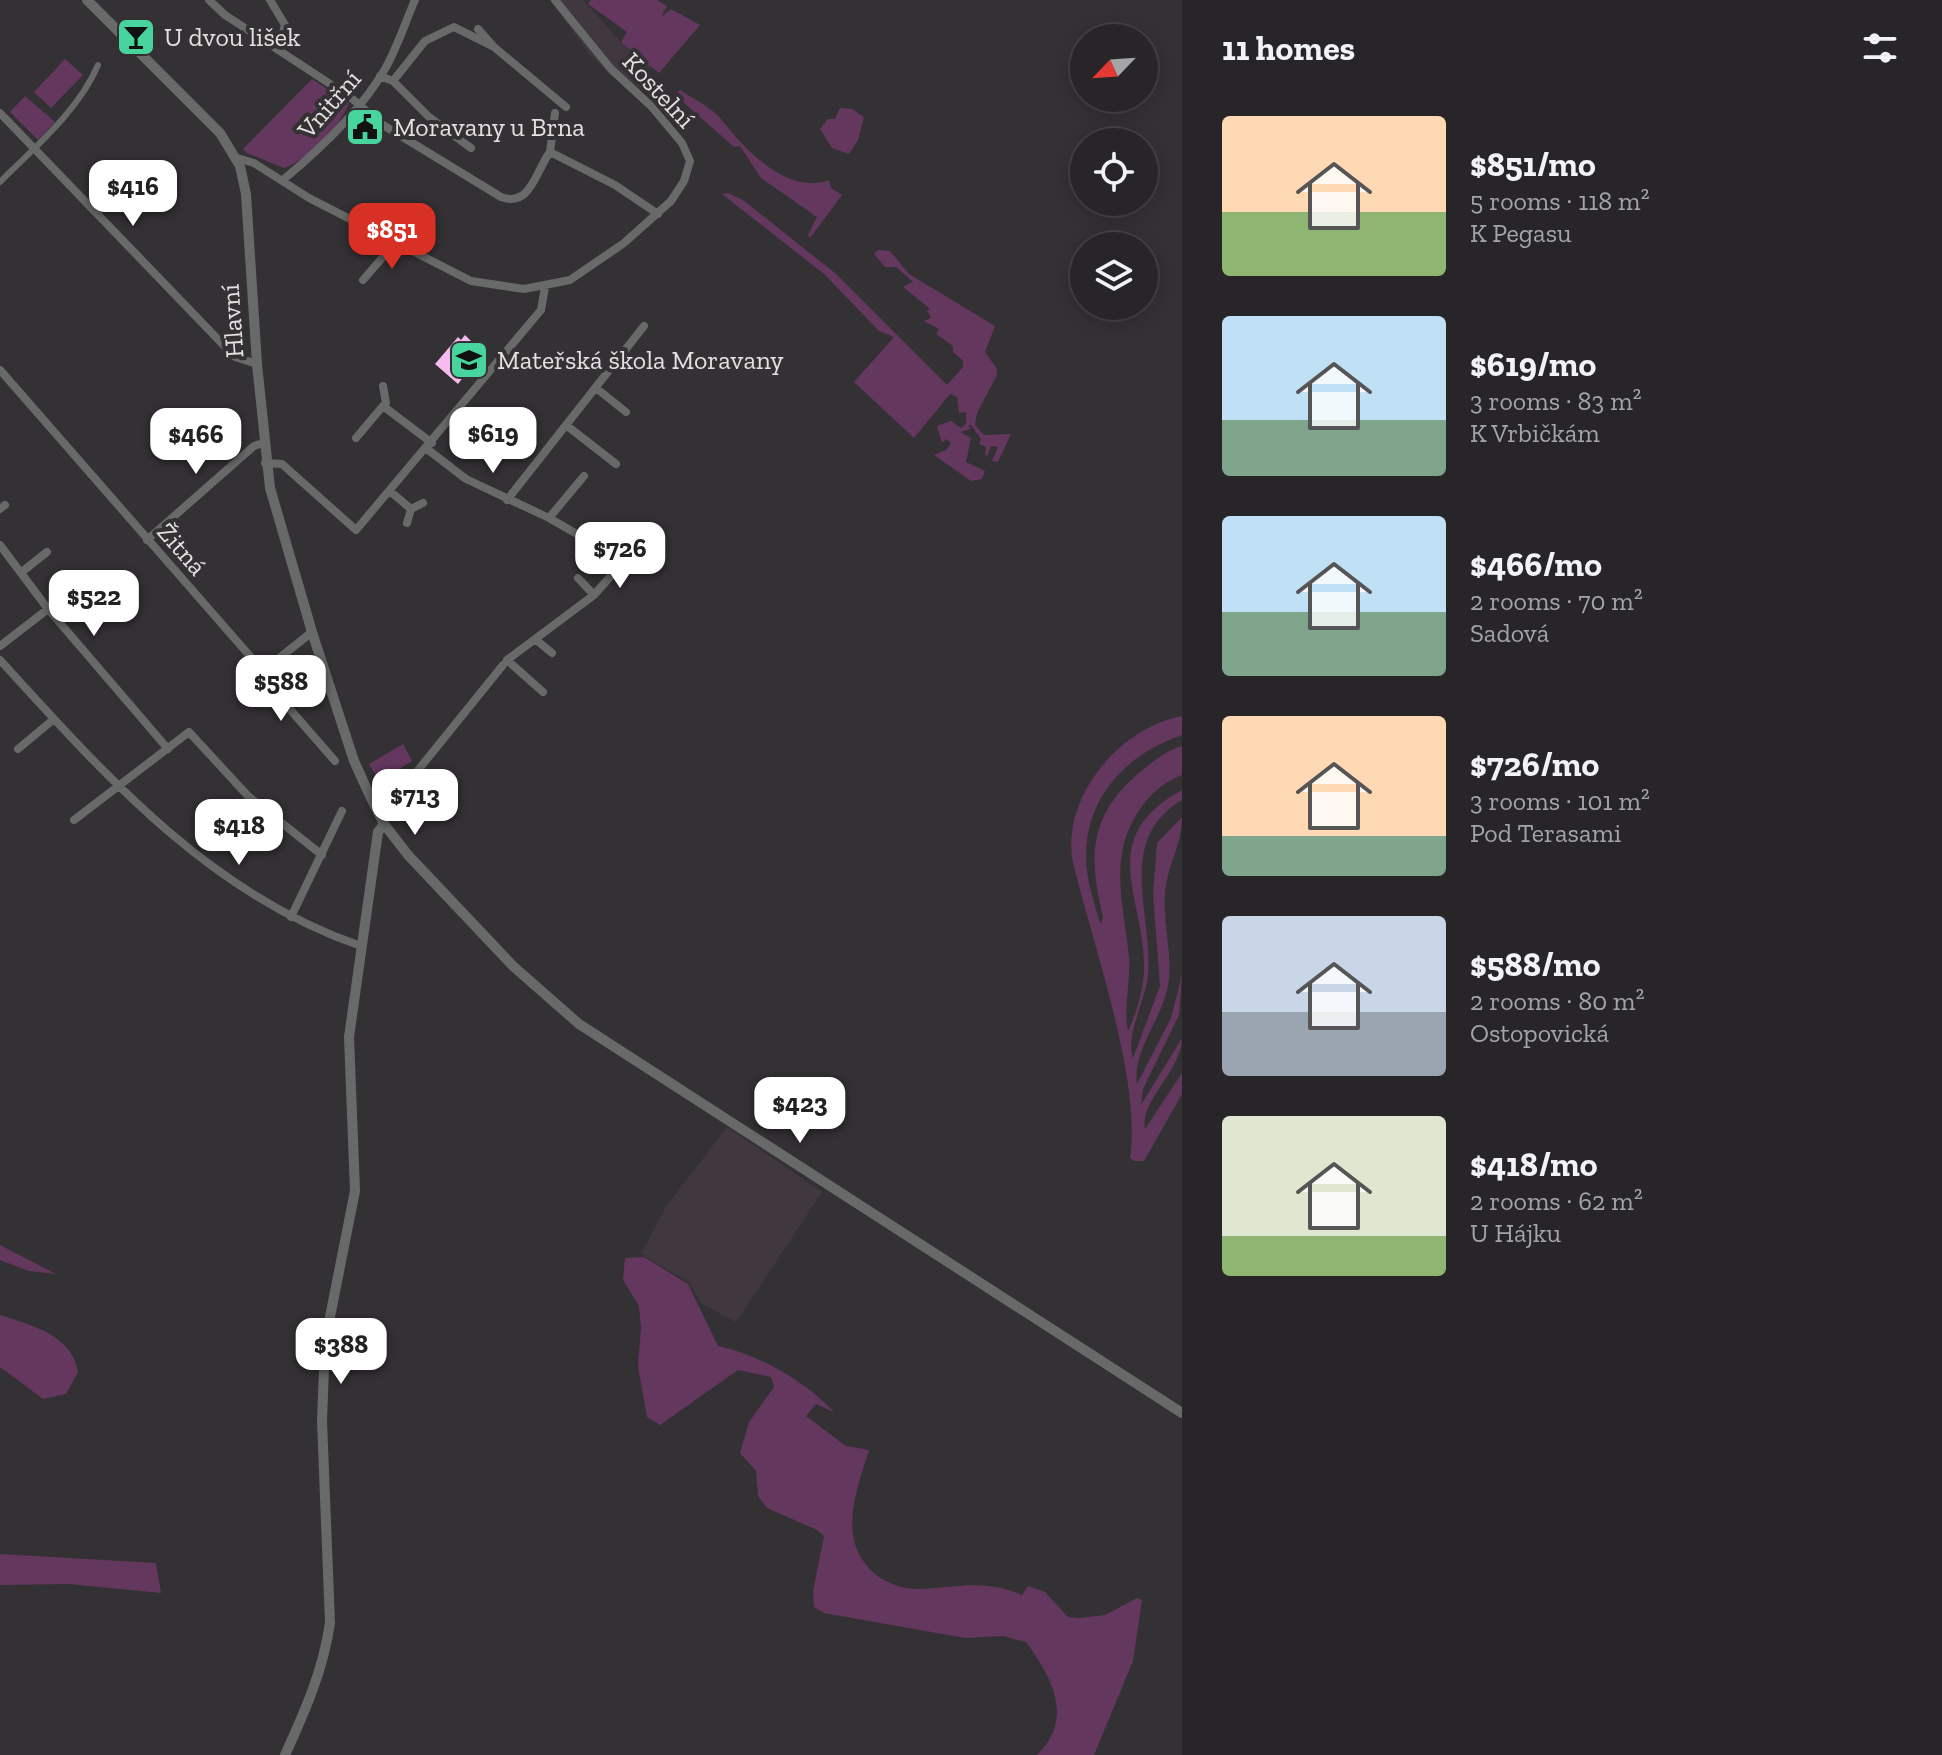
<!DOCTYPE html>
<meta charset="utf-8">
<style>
body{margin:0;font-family:"Zilla Slab",serif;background:#333133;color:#f1f3f6;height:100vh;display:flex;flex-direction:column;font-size:30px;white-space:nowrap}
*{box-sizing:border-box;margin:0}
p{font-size:26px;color:#a4a5a7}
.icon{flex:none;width:44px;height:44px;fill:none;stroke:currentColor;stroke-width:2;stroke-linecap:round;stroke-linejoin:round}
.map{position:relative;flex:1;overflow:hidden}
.side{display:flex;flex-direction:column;background:#272527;width:760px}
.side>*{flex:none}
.needle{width:52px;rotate:245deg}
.fabs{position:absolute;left:1070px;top:24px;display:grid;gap:16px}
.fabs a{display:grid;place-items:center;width:88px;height:88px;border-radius:50%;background:#272527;box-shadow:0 4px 20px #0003,0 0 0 2px #434244;font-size:40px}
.price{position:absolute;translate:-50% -68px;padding:0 18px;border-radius:16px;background:#fff;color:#222;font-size:26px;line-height:52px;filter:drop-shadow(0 2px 4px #0008)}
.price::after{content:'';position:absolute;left:50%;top:48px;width:24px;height:18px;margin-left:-12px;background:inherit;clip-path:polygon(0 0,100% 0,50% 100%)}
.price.current{background:#d93025;color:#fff}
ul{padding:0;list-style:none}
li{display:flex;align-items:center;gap:24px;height:200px;padding:0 40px}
li span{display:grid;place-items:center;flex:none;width:224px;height:160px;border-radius:8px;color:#555}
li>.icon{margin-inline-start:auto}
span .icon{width:96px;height:96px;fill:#fffc;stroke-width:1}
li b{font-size:34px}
h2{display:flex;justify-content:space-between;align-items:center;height:96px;padding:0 40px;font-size:34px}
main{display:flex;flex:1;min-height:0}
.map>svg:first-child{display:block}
</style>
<main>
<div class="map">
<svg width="1182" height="1755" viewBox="0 0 1182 1755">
<rect width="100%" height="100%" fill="#343134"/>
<!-- built -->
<path fill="#41383f" d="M555 0H583L621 42 651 66 637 97 591 56 551 2Z
M727 1127 822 1192 736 1322 701 1303 689 1282 641 1254 666 1207Z"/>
<!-- green -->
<path fill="#63375e" d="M591 0H657L667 6 661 17 671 9 700 25 659 73 621 42 627 32 588 4Z
M65 59 83 75 51 108 34 92Z
M312 79 349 103C339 128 309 159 284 168L247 153 243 149Z
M680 90C692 98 711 107 721 119 744 149 788 196 829 180L831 188 842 195 810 238 808 235 817 217 761 178 740 146 734 147 674 94Z
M25 96 55 122 38 140 10 112Z
M840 108 852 109 864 117 858 140 849 154 832 148 820 129 828 119H835Z
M728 193 743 200 835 273 947 385 963 367V361L953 352V346L936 334 939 329 924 321 931 318 927 311 930 309 903 287 913 282 896 267H885L874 254 878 250 890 251 909 274 995 326 985 352 997 369V375L977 413 975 425 984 435 1011 434 998 462 992 461 998 447 991 446 987 456 985 454 986 447 979 444 981 439 971 425 968 426 971 429 960 432 971 438 966 462 985 471 982 479 971 481 934 455 946 450 951 443 946 439 942 443 937 426 951 421 961 428 966 424V412L959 413 957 397 950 394 914 438 854 382 894 337 879 331 824 274 722 194Z
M1182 716V735C1111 759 1070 821 1092 895 1095 904 1097 916 1101 924L1103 917C1088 856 1089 815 1140 772 1154 761 1165 751 1182 746V775C1165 781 1150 794 1140 809 1107 857 1124 904 1129 957 1131 981 1123 1008 1128 1031 1136 1014 1143 991 1144 972 1147 900 1092 839 1182 790V800C1115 840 1153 913 1148 975 1146 1000 1125 1035 1133 1058L1160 986 1153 894 1157 843 1182 817C1182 845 1167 866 1165 894 1163 925 1173 955 1168 986 1162 1019 1132 1051 1137 1084L1171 1018 1182 975 1179 1015 1143 1089 1141 1105 1182 1038C1182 1070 1139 1102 1145 1129L1182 1073V1094L1144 1161H1134L1130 1158C1142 1078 1091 940 1072 858 1064 794 1120 728 1182 716Z
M403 744 412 761 379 781 369 764Z
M0 1245 56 1274 29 1271 0 1260Z
M644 1257 688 1284 718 1346C760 1355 805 1381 834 1412L816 1404 806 1416 846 1446 869 1450C856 1493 836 1540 875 1574 887 1584 905 1590 921 1589 958 1587 986 1579 1022 1595L1028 1586 1045 1592 1068 1617 1079 1618 1105 1615 1137 1598 1142 1600 1133 1661 1094 1755H1037C1074 1719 1053 1679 1026 1642L1003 1636 965 1638 824 1613 814 1607 813 1591 824 1536 817 1530 767 1508 758 1496 756 1471 740 1453 749 1422 774 1387 771 1377 738 1370 660 1425 647 1417 638 1366 641 1328 639 1306 623 1280 625 1258Z
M0 1315C30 1325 72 1334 78 1372L66 1394 43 1399 0 1367Z
M0 1554 156 1563 161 1593 69 1584 0 1585Z"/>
<!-- building -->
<path fill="#f8bbef" d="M465 335 482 352 458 384 435 364 458 337 461 340Z"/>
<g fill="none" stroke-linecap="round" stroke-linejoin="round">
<!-- pedestrian -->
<path stroke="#686a69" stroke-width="6" d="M0 182C35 147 79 110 98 65"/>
<!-- minor -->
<path stroke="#686a69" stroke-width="8" d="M209 0 225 15 350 97 383 125 501 197C531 208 536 170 550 152L615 185 658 214
M270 0 285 25 278 50
M478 29 494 47 566 107
M380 76 393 81 425 41 454 27 494 47
M393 81 429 117 471 148
M0 113 235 357 257 364
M550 152 555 113
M237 158 254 163 309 198 471 281 524 289 570 280 624 243 671 201 684 181 690 161 682 143 651 106 611 69 555 0
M283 180C319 150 361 111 385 69 397 48 405 23 415 0
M363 280 396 242
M0 370 263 671 312 632
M383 386 386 403 383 406
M596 388 626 412
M566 425 616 464
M356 438 383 406 432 443
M427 449 466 479 549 518 624 561 594 595 507 660 543 692
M265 463 282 464 356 530 541 310 545 287
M391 492 411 509 423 503
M507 500 644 326
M0 509 5 505
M549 518 584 476
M407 523 411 509
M147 540 254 446 263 443
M0 545 48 609 168 749
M23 571 47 552
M578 578 594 595
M535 639 552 653
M0 646 48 609
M0 660C105 775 209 894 361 946
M263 671 267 683 335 761
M18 749 54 719
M375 806 398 795 503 665
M74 820 189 732 248 796 322 855
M291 917 342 811"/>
<!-- tertiary -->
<path stroke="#686a69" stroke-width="10" d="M87 0 220 133 240 166 246 194 257 364 270 488 312 632 354 761 370 796 384 824 408 855 513 966 579 1024 1182 1413
M285 1755C305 1711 323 1671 330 1623L322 1421 325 1342 355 1191 349 1037 378 832 384 824"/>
</g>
<!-- icons -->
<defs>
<g id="bar-square" transform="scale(2)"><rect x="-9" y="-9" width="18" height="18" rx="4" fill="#48d49d" stroke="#343134"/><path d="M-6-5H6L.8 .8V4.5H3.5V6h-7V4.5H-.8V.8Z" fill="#111"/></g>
<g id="civic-square" transform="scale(2)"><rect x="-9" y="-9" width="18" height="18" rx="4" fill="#48d49d" stroke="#343134"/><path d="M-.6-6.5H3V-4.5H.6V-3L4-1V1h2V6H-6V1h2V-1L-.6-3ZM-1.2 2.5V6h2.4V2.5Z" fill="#111"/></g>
<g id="school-square" transform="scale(2)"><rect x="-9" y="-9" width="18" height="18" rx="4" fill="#48d49d" stroke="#343134"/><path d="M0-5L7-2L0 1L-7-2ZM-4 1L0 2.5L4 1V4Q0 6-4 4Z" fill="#111"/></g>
</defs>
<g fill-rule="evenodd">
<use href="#bar-square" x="136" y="37"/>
<use href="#civic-square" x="365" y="127"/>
<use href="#school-square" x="469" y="360"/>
</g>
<g text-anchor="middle" stroke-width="8" stroke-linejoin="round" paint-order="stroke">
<!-- poi labels -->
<g font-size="26" fill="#e3e1e2" stroke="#343134" text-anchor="start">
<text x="164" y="46">U dvou lišek</text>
<text x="393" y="136">Moravany u Brna</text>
<text x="497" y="369">Mateřská škola Moravany</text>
</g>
<!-- street labels -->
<g font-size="26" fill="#e3e1e2" stroke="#343134">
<text transform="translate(659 90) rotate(47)" y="9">Kostelní</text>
<text transform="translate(329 104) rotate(-49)" y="9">Vnitřní</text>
<text transform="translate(232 321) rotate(-94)" y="9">Hlavní</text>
<text transform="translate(182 549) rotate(49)" y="9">Žitná</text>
</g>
</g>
</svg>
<div class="fabs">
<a><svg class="needle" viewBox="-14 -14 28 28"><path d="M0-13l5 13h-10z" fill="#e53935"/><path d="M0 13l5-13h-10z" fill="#a4a5a7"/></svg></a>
<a><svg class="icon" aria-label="locate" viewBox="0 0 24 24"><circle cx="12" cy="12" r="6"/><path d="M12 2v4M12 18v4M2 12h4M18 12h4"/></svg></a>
<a><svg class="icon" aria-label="layers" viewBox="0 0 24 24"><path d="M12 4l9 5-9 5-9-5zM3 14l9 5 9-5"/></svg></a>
</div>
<b class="price" style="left:133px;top:228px">$416</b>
<b class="price current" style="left:392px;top:271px">$851</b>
<b class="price" style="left:493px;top:475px">$619</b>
<b class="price" style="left:196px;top:476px">$466</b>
<b class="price" style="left:620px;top:590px">$726</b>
<b class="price" style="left:94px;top:638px">$522</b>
<b class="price" style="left:281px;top:723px">$588</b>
<b class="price" style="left:415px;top:837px">$713</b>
<b class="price" style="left:239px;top:867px">$418</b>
<b class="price" style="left:800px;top:1145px">$423</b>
<b class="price" style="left:341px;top:1386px">$388</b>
</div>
<section class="side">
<h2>11 homes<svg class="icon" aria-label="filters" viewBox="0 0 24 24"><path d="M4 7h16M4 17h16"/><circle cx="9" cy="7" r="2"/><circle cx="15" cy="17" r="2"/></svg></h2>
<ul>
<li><span style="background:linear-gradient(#ffd9b3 60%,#8fb573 0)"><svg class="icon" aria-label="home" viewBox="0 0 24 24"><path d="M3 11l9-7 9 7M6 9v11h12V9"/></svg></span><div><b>$851/mo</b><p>5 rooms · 118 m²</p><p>K Pegasu</p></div></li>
<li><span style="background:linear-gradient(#bfe0f5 65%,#7fa58c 0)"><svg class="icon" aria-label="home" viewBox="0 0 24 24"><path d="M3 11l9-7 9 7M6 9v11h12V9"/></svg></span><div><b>$619/mo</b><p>3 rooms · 83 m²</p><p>K Vrbičkám</p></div></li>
<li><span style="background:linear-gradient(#bfe0f5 60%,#7fa58c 0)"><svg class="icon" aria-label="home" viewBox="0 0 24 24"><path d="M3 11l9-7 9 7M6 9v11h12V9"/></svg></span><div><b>$466/mo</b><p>2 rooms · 70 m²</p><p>Sadová</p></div></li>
<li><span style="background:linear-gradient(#ffd9b3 75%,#7fa58c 0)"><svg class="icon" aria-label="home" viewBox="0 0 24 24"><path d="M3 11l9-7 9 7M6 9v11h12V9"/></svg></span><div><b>$726/mo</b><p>3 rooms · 101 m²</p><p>Pod Terasami</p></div></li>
<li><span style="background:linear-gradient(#c9d6e8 60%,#9aa5b1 0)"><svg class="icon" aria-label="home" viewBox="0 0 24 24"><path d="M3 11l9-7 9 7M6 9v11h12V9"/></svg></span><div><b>$588/mo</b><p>2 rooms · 80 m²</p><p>Ostopovická</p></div></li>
<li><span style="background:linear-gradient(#dfe7d0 75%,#8fb573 0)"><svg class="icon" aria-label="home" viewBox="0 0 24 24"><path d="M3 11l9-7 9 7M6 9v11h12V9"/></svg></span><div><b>$418/mo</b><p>2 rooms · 62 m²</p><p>U Hájku</p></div></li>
</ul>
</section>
</main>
